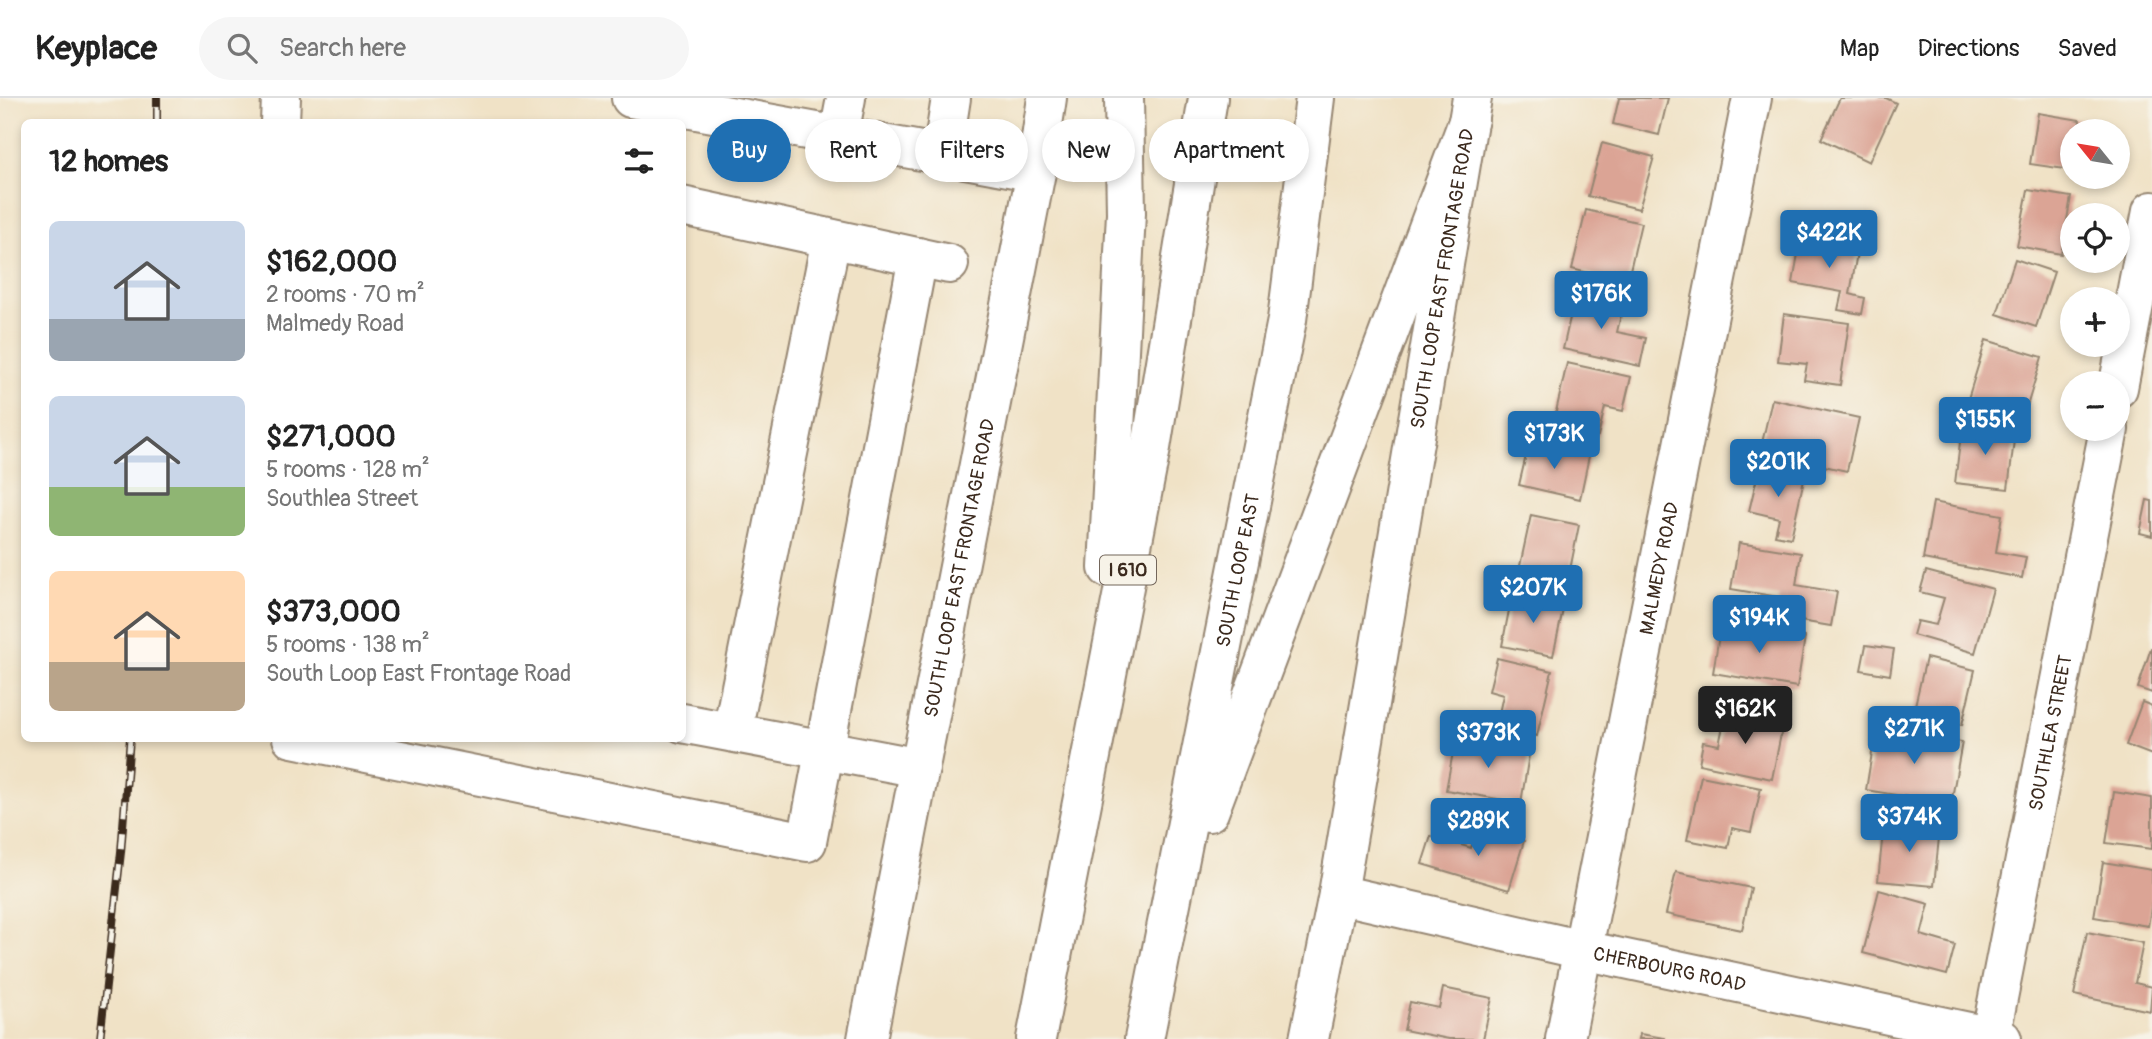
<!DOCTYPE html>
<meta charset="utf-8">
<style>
body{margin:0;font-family:Pangolin,sans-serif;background:#f6f6f6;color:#222;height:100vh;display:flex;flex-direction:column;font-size:26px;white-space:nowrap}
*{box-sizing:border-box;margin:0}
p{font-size:23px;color:#767676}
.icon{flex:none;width:38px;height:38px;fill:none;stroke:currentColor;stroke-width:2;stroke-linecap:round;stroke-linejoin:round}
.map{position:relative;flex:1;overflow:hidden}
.details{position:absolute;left:21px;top:21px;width:665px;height:623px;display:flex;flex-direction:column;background:#fff;border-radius:10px;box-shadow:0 4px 10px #0003}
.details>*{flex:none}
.banner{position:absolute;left:707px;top:21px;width:665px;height:63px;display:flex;gap:14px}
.needle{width:46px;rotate:300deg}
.controls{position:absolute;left:2060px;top:21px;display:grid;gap:14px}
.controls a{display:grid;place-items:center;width:70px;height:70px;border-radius:50%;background:#fff;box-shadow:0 4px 10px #0003;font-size:35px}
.price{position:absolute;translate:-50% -60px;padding:0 16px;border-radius:7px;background:#1f6fb2;color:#fff;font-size:23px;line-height:46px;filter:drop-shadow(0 2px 4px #0008)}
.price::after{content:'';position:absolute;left:50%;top:42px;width:21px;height:16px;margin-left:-10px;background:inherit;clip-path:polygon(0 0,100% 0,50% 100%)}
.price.active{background:#222;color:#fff}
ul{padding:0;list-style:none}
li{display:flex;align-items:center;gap:21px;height:175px;padding:0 28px}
li span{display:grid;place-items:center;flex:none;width:196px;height:140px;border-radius:10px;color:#555}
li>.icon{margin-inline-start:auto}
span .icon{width:84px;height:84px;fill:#fffc;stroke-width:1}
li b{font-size:30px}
h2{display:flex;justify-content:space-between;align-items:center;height:84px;padding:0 28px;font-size:30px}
.chip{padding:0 24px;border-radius:32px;background:#fff;box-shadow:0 4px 10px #0003;font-size:24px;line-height:63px}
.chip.active{background:#1f6fb2;color:#fff}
header{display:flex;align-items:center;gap:42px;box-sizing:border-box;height:98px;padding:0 35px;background:#fff;border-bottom:2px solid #e0e0e0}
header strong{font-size:33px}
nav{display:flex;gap:38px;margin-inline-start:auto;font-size:24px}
.search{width:490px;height:63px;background:#f6f6f6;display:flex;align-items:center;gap:18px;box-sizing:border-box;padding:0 24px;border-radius:38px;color:#767676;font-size:26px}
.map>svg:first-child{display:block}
</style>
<header>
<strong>Keyplace</strong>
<div class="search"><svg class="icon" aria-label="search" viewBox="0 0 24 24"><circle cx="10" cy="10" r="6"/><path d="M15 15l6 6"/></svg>Search here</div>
<nav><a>Map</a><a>Directions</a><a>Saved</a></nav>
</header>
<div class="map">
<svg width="2152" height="941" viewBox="0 0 2152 941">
<rect width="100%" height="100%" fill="#f7f3e8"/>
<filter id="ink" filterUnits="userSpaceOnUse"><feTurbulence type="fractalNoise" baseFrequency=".0143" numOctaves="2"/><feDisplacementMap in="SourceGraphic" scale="14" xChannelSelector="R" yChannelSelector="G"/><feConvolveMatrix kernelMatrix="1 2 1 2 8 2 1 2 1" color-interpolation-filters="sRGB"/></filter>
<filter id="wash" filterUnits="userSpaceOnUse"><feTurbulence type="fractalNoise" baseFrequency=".00686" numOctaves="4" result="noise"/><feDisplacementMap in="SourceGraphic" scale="28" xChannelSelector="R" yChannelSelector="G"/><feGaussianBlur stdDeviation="1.57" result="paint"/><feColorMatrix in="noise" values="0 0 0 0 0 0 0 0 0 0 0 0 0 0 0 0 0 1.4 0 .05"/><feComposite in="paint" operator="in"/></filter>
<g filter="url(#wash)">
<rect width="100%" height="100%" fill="#f0e2c6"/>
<g id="blocks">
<!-- building -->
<path fill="#dba495" d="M1619 0H1668L1659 37 1613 26Z
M1840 0H1886L1896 5 1869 64 1821 41Z
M2038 15 2080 22 2079 33H2072V72L2030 66Z
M1602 45 1654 59 1639 111 1588 98Z
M2028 92 2071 99 2061 156 2017 148Z
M1586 112 1641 125 1627 185 1572 171Z
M1801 138 1858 149 1850 196 1865 200 1862 216 1838 212 1842 194 1793 185Z
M2015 161 2054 174 2036 229 1997 216Z
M1576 193 1624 204 1617 234 1646 240 1640 268 1563 251Z
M1784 216 1849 225 1840 287 1804 282 1807 266 1778 263Z
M1986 242 2042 259 2024 318 1968 301Z
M1567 265 1631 279 1623 313 1605 309 1598 338 1553 327Z
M1772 301 1859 320 1847 373 1760 354Z
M1962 328 2015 334 2008 391 1955 385Z
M1529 345 1589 358 1580 401 1519 387Z
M1759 371 1804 381 1791 440 1775 437 1779 420 1749 413Z
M2147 402 2152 403V438L2140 435Z
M1933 404 2002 417 1996 454 2026 459 2022 480 1923 461Z
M1531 417 1579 427 1567 487 1518 477Z
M1739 445 1801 455 1796 487 1837 494 1831 528 1776 519 1779 499 1731 491Z
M1926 473 1993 491 1975 555 1913 537 1917 523 1936 527 1944 500 1920 494Z
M1512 497 1564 507 1553 558 1502 548Z
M1721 525 1805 539 1797 589 1713 575Z
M1866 547 1894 551 1890 577 1861 572Z
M2151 550H2152V595L2138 590Z
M1497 560 1552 573 1537 638 1496 629 1503 597 1489 593Z
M1926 560 1975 572 1962 627 1913 616Z
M2142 604 2152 608V657L2126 647Z
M1726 614 1783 626 1772 681 1699 666 1703 644 1719 647Z
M1876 630 1962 644 1951 706 1866 692Z
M1456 638 1530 651 1521 705 1446 692Z
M1701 678 1761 690 1751 734 1732 730 1728 750 1687 742Z
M2114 694 2152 700V751L2106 745Z
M1884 724 1940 730 1934 788 1878 783Z
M1478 729 1524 743 1509 792 1422 766 1431 738 1471 750Z
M2103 764 2152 772V804L2148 828 2094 819Z
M1676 774 1751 790 1742 832 1666 816Z
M1879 792 1929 806 1921 837 1955 847 1947 877 1863 855Z
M2087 834 2143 845 2135 885 2152 889 2150 913 2074 897Z
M1443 890 1492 900 1483 941H1449L1404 932 1410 904 1439 910Z
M1640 936 1665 940V941H1639Z"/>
</g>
</g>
<g filter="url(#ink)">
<use href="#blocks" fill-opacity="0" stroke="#968672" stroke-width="2"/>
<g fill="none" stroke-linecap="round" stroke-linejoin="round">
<!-- minor casing -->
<g stroke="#968672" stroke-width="42">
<g id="minor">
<path d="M631 0 1036 74"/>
<path d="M280 24 281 0"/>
<path d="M839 37 846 0"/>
<path d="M942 58 951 0"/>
<path d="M682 108 949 166"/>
<path d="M2118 290 2152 113"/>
<path d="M682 625 920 670"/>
<path d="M732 634 831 141"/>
<path d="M292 640 807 744 918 159"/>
<path id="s1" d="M1338 796 1583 852 2002 941"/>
<path id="s2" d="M1565 941 1752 0"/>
<path id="s3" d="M1990 941 2109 331"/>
</g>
</g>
<!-- major casing -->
<g stroke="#968672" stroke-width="42">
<g id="major">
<path id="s4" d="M867 941 1036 74 1047 0"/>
<path id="s5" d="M1309 941 1338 796 1472 0"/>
</g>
</g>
<!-- highway casing -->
<g stroke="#968672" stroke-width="42">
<g id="highway">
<path d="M1108 470 1126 115 1124 0"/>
<path d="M1209 714 1469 21"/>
<path d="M1036 941 1151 350 1208 0"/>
<path id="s6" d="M1144 941 1287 222 1315 0"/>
</g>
</g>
<!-- minor -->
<use href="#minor" stroke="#fff" stroke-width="38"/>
<!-- major -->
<use href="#major" stroke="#fff" stroke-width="38"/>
<!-- highway -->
<use href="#highway" stroke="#fff" stroke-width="38"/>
<!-- rail casing -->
<g stroke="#3b2a1e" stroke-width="8">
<path id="rail" d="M157 24V0
M100 941 121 754 130 640"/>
</g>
<!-- rail -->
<use href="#rail" stroke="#f7f3e8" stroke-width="5" stroke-dasharray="16" stroke-linecap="butt"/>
</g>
</g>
<g text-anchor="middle" stroke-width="5" stroke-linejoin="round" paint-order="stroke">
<!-- shield labels -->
<rect fill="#f7f3e8" stroke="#73665b" stroke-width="2" x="1100" y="457.5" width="56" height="29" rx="5"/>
<g font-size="18" font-weight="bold" fill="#3b2a1e">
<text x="1128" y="478">I 610</text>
</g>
<!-- street labels -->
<g font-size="19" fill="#3b2a1e" stroke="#f7f3e8">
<text dy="7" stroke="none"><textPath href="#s5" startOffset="772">SOUTH LOOP EAST FRONTAGE ROAD</textPath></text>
<text dy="7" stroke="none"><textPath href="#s4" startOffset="480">SOUTH LOOP EAST FRONTAGE ROAD</textPath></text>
<text dy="7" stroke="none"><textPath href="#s2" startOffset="480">MALMEDY ROAD</textPath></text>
<text dy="7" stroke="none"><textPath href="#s6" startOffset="478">SOUTH LOOP EAST</textPath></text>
<text dy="7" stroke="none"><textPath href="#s3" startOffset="312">SOUTHLEA STREET</textPath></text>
<text dy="7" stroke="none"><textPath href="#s1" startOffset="340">CHERBOURG ROAD</textPath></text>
</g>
</g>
</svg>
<div class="controls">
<a><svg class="needle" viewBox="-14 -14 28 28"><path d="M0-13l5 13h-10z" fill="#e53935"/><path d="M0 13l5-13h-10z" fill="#767676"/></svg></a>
<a><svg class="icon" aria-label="locate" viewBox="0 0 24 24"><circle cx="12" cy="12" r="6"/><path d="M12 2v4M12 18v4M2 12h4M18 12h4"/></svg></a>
<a>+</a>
<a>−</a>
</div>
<b class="price" style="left:1829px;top:172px">$422K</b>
<b class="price" style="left:1601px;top:233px">$176K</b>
<b class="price" style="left:1985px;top:359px">$155K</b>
<b class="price" style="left:1554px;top:373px">$173K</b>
<b class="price" style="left:1778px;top:401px">$201K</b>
<b class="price" style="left:1533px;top:527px">$207K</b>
<b class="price" style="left:1759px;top:557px">$194K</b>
<b class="price active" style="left:1745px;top:648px">$162K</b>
<b class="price" style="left:1914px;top:668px">$271K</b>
<b class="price" style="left:1488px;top:672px">$373K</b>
<b class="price" style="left:1909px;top:756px">$374K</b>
<b class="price" style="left:1478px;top:760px">$289K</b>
<div class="banner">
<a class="chip active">Buy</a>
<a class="chip">Rent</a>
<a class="chip">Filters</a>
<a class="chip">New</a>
<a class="chip">Apartment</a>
</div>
<section class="details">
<h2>12 homes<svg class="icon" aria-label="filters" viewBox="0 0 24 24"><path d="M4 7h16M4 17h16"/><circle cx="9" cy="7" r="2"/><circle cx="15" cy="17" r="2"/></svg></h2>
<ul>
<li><span style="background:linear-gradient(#c9d6e8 70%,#9aa5b1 0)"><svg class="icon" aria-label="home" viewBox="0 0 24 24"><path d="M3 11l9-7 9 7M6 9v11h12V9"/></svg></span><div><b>$162,000</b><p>2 rooms · 70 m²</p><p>Malmedy Road</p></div></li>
<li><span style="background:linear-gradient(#c9d6e8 65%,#8fb573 0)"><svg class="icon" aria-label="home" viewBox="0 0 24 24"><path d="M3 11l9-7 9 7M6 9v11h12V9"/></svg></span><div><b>$271,000</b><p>5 rooms · 128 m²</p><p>Southlea Street</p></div></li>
<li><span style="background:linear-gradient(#ffd9b3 65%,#b9a48a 0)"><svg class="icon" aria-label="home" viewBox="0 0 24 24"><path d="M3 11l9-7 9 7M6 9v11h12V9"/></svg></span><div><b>$373,000</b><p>5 rooms · 138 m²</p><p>South Loop East Frontage Road</p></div></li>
</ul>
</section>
</div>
